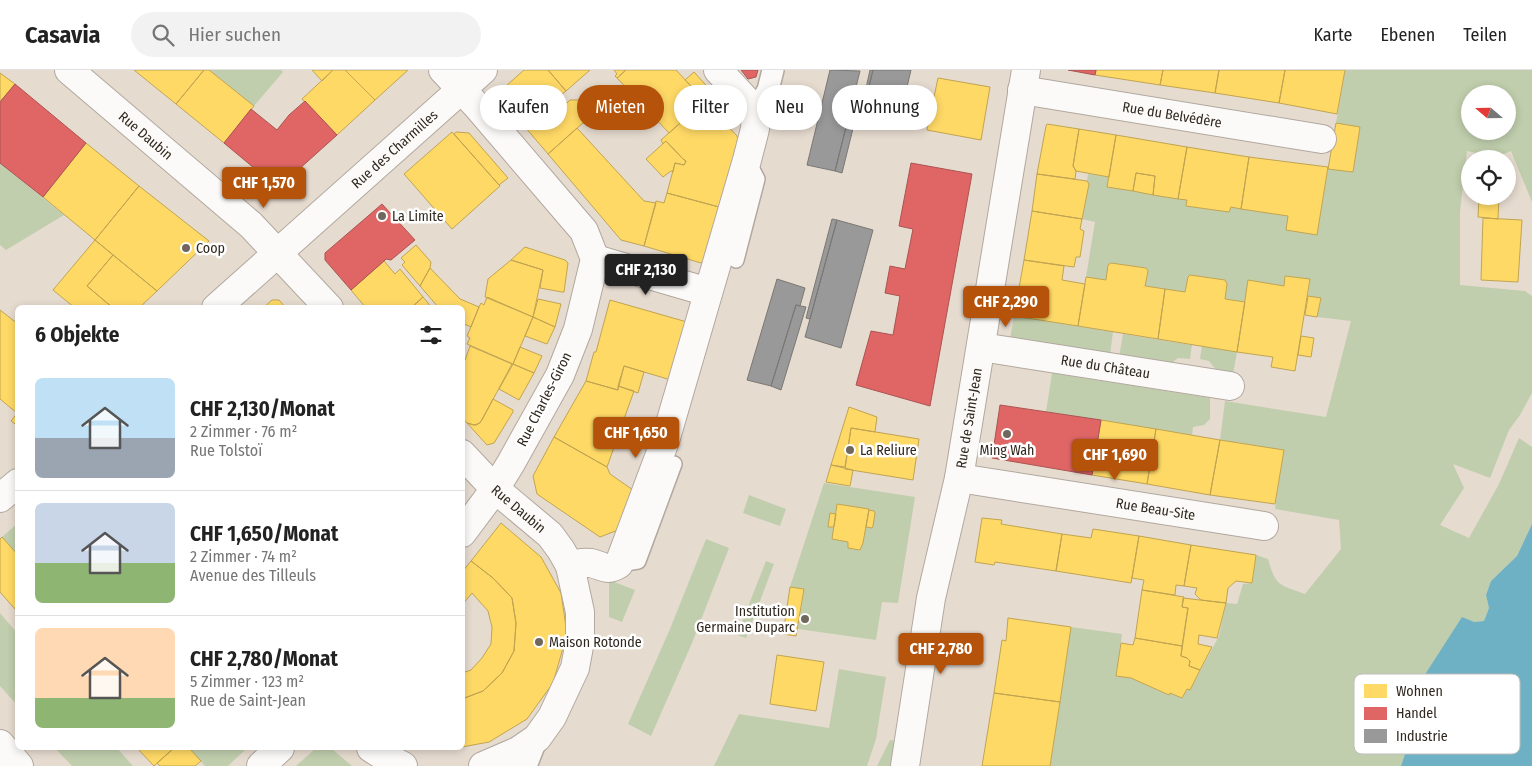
<!DOCTYPE html>
<html lang="de">
<meta charset="utf-8">
<style>
body{margin:0;font-family:"Fira Sans Condensed",sans-serif;background:#f2f2f2;color:#222;height:100vh;display:flex;flex-direction:column;font-size:19px;white-space:nowrap}
*{box-sizing:border-box;margin:0}
p{font-size:16px;color:#767676}
.icon{flex:none;width:28px;height:28px;fill:none;stroke:currentColor;stroke-width:2;stroke-linecap:round;stroke-linejoin:round}
.map{position:relative;flex:1;overflow:hidden}
.sheet{position:absolute;left:15px;top:235px;width:450px;height:445px;display:flex;flex-direction:column;background:#fff;border-radius:8px;box-shadow:0 2px 8px #0003}
.sheet>*{flex:none}
.top-card{position:absolute;left:480px;top:15px;width:475px;height:45px;display:flex;gap:10px}
.needle{width:32px;rotate:290deg}
.tools{position:absolute;left:1461px;top:15px;display:grid;gap:10px}
.tools a{display:grid;place-items:center;width:55px;height:55px;border-radius:50%;background:#fff;box-shadow:0 2px 8px #0003;font-size:25px}
.price{position:absolute;translate:-50% -42px;padding:0 11px;border-radius:5px;background:#b45309;color:#fff;font-size:16px;line-height:32px;filter:drop-shadow(0 1px 2px #0008)}
.price::after{content:'';position:absolute;left:50%;top:30px;width:15px;height:11px;margin-left:-8px;background:inherit;clip-path:polygon(0 0,100% 0,50% 100%)}
.price.active{background:#222;color:#fff}
ul{padding:0;list-style:none}
li{display:flex;align-items:center;gap:15px;height:125px;padding:0 20px}
li+li{border-top:1px solid #e0e0e0}
li span{display:grid;place-items:center;flex:none;width:140px;height:100px;border-radius:8px;color:#555}
li>.icon{margin-inline-start:auto}
span .icon{width:60px;height:60px;fill:#fffc;stroke-width:1}
li b{font-size:21px}
h2{display:flex;justify-content:space-between;align-items:center;height:60px;padding:0 20px;font-size:21px}
.chip{padding:0 18px;border-radius:22px;background:#fff;box-shadow:0 2px 8px #0003;font-size:18px;line-height:45px}
.chip.active{background:#b45309;color:#fff}
header{display:flex;align-items:center;gap:30px;box-sizing:border-box;height:70px;padding:0 25px;background:#fff;border-bottom:1px solid #e0e0e0}
header strong{font-size:24px}
nav{display:flex;gap:28px;margin-inline-start:auto;font-size:18px}
.search{width:350px;height:45px;background:#f2f2f2;display:flex;align-items:center;gap:12px;box-sizing:border-box;padding:0 18px;border-radius:28px;color:#767676;font-size:19px}
.map>svg:first-child{display:block}
</style>
<header>
<strong>Casavia</strong>
<div class="search"><svg class="icon" aria-label="search" viewBox="0 0 24 24"><circle cx="10" cy="10" r="6"/><path d="M15 15l6 6"/></svg>Hier suchen</div>
<nav><a>Karte</a><a>Ebenen</a><a>Teilen</a></nav>
</header>
<div class="map">
<svg width="1532" height="696" viewBox="0 0 1532 696">
<rect width="100%" height="100%" fill="#e6dbcf"/>
<!-- green -->
<path fill="#c0cead" fill-rule="evenodd" d="M209 0H281L283 2 254 36Z
M1345 0H1532V132L1511 81 1497 87 1467 81 1460 141V215L1525 221 1532 226V323L1520 345 1509 360 1490 408 1453 394 1464 418 1440 455 1469 468 1499 414 1519 368 1532 377V454L1517 486 1491 511 1486 525 1489 538 1484 551 1474 552 1426 603 1415 631 1403 669 1406 681 1401 696H1050L1071 557 1122 564 1116 606 1131 608 1169 625 1170 623 1182 628 1187 619 1190 620 1219 566 1226 533 1237 534 1243 514 1252 513 1256 485 1268 489C1276 517 1279 514 1305 524L1341 479 1339 450 1275 439 1283 380 1220 370 1225 331 1326 347 1351 251 1317 247 1321 229 1308 226 1310 209 1286 206 1284 216 1248 210 1245 232 1225 229 1227 214 1225 210 1191 205 1188 207 1185 222 1145 216 1148 201 1146 198 1111 193 1108 195 1106 210 1086 207 1095 152 1082 149 1089 114 1087 111 1088 104 1109 107 1108 117 1187 130 1186 136 1229 142 1231 137 1288 146 1317 165 1328 99 1353 102 1360 58 1336 53ZM1470 24H1508V61H1470Z
M0 93 64 145 6 180 0 175Z
M1014 246 1113 262 1110 284 1010 269Z
M1123 264 1192 275 1190 289 1178 288 1169 295 1119 287Z
M1202 276 1237 282 1233 304 1217 301 1209 291 1200 289Z
M1052 303 1210 328V349L1204 355 1193 357 1192 365 1046 342Z
M824 413 915 427 898 533 882 532 876 570 798 559 804 520 790 517Z
M749 425 786 439 780 456 743 443Z
M17 454V485L2 467Z
M706 469 729 478 692 573 651 666 628 654 670 559Z
M766 491 774 494 746 568 737 565Z
M609 510 635 520 622 552 609 547Z
M0 543 17 563V635L0 616Z
M839 599 886 607 876 669 867 696H714L739 644 829 658Z
M890 670 898 671 894 696H877Z
M55 678H117L133 696H72Z
M189 678H247L228 696H205Z
M316 678H331L352 696H296Z"/>
<!-- water -->
<path fill="#6eb0c4" d="M1532 454V696H1401L1406 681 1403 669 1415 631 1426 603 1462 547 1474 552 1484 551 1489 538 1486 525 1491 511 1517 486Z"/>
<!-- homes -->
<path fill="#ffd966" stroke="#c1a451" d="M134 0H204L176 34Z
M204 0H209L254 36 224 73 176 34Z
M312 0H333L322 11Z
M333 0H345L375 30 337 65 302 29Z
M345 0H408L375 30Z
M524 0H548L566 21 562 24V28L567 33 570 30H578L592 45 548 84 497 24Z
M548 0H590L566 21Z
M614 0H626L617 8 615 6 617 4Z
M626 0H676L705 31 669 63 617 8Z
M1096 0H1163L1160 15 1095 5Z
M1163 0H1219L1215 23 1160 15Z
M1219 0H1285L1279 33 1215 23Z
M1285 0H1345L1337 44 1279 33Z
M694 2 713 23 705 31 685 10Z
M0 3 15 14 0 32Z
M938 8 990 17 981 70 927 60Z
M705 31 737 66 738 71 719 137 667 123 675 93 684 95 686 91 683 89 666 71 663 74 661 70Z
M1336 53 1360 57 1353 102 1328 99Z
M1047 54 1079 59 1073 96 1076 101 1075 109 1037 104 1046 56Z
M577 58 644 131 656 133 644 176 621 170 548 84Z
M1079 59 1116 65 1109 107 1076 101 1073 96Z
M452 62 500 116 452 159 404 104Z
M456 62 469 63 508 108 499 115 454 64Z
M1116 65 1187 77 1178 129 1153 125 1155 106 1136 103 1133 121 1107 117Z
M666 71 683 89 686 91 684 95 675 93 673 102 671 101 663 107 646 89Z
M86 73 139 116 95 170 43 127Z
M1187 77 1249 87 1241 139 1231 137 1229 142 1186 136 1187 130 1178 129Z
M1249 87 1328 97 1317 165 1286 160 1288 146 1241 139Z
M1136 103 1155 106 1153 125 1133 121Z
M1037 104 1087 111 1089 114 1082 149 1032 141Z
M139 116 209 171 157 221 95 170Z
M667 123 719 137 704 191 701 193 644 176 656 131 664 133Z
M1479 126H1499L1498 149 1478 147Z
M1032 141 1082 149 1080 159 1084 161 1080 187H1076L1074 197 1024 190Z
M1483 148 1522 150 1518 212 1481 210Z
M95 170 113 185 87 216 113 238H75L53 220Z
M416 175 431 192 430 198 420 216 402 195 405 192 401 188Z
M525 177 565 190 568 193 564 222H562L540 218 543 200 511 190Z
M113 185 157 221 139 238H113L87 216Z
M511 190 543 200 533 247 485 227 488 209Z
M1024 190 1064 196 1062 210 1085 214 1078 256 1014 246Z
M384 191 395 204 400 199 423 227 411 238H366L351 220Z
M1111 193 1146 198 1148 201 1145 216 1165 219 1158 269 1078 256 1086 207 1106 210 1108 195Z
M430 198 460 229 479 237 471 257 462 253V238H439L420 216Z
M1190 205 1225 210 1227 214 1225 229 1245 232 1237 282 1158 269 1165 219 1185 222 1188 207Z
M1285 206 1310 209 1295 301 1271 297 1273 287 1237 282 1248 210 1284 216Z
M1308 226 1321 228 1317 247 1305 245Z
M423 227 432 238H411Z
M487 227 533 247 513 294 467 274 470 268 467 266 479 237 481 233 484 235Z
M538 229 561 234 555 257 533 247Z
M272 230H279L286 238H263Z
M610 230 687 252 671 310 624 296 618 320 586 311 594 282H596Z
M0 240 18 254 17 343 0 329Z
M533 247 555 257 547 274 525 266Z
M1301 266 1314 268 1311 287 1298 285Z
M470 276 512 294 482 350 477 355H474L467 353 462 348V287L465 290Z
M520 277 542 286 534 303 513 294Z
M513 294 534 303 519 330 499 319Z
M624 296 644 302 638 323 618 316Z
M586 311 618 320V316L634 321 607 397 554 367Z
M493 329 513 340V342L494 373 487 375 467 353 474 355 480 353Z
M849 337 877 347 875 362 851 358 845 397 831 395Z
M18 342V356L11 351Z
M1101 350 1156 359 1147 414 1092 405Z
M851 358 919 369 913 410 845 399Z
M1156 359 1220 370 1210 425 1147 414Z
M554 367 607 397 610 404 633 420 618 460 600 467 537 424 533 406Z
M1220 370 1284 380 1275 434 1210 425Z
M831 395 853 400 850 416 826 412Z
M837 434 869 439 863 473 860 480 848 478V472L832 469Z
M869 440 874 441 875 443 873 456 872 458 866 457Z
M830 443 836 444 834 457H828Z
M982 448 1002 450 1001 454 1062 464 1056 501 995 492 994 495 975 492Z
M501 453 541 487 561 523 567 564 553 613 527 649 489 672 462 677V629L483 621 502 603 514 581 516 553 512 528 493 508 471 491Z
M1093 459 1139 466 1131 513 1056 501 1062 464 1091 468Z
M1139 466 1191 475 1184 516 1176 515 1175 525 1142 520 1144 510 1132 508Z
M2 467 18 485V537L15 539 0 522V469Z
M1191 475 1256 485 1252 513 1236 511 1228 518 1226 533 1201 530 1195 524 1197 518 1184 516Z
M471 491 493 508 512 528 516 553 514 581 502 603 483 621 462 629V603L471 600 482 588 491 574 492 557 488 541 472 523 462 535V502Z
M790 517 804 519 796 566 783 564Z
M1142 520 1184 527 1182 537 1188 538 1182 576 1135 568Z
M1183 528 1226 533 1217 568 1199 565 1198 574 1212 577 1200 600 1189 596 1190 591 1187 588 1181 586 1188 538 1182 537Z
M1008 548 1071 557 1060 632 994 623 1002 570 1006 571Z
M1135 568 1182 576 1181 586 1187 588 1190 591 1189 596 1200 600 1190 620 1187 619 1182 628 1170 623 1169 625 1131 608 1116 606 1121 573 1133 575Z
M777 585 824 592 816 641 770 634Z
M994 623 1060 632 1050 696H982Z
M137 678H174L154 696Z
M174 678H189L201 691 195 696H160L157 693Z"/>
<!-- shops -->
<path fill="#e06666" stroke="#ab5351" d="M741 0H758L756 7 748 9Z
M1068 0H1096L1095 5Z
M15 14 86 73 43 127 0 93V32Z
M305 31 337 65 278 118 224 73 251 39 277 60 289 45Z
M911 93 972 104 930 336 856 315 871 261 893 265 900 226 885 223 890 196 905 199 913 159 899 156Z
M382 134 415 170 391 190 386 189 384 191 351 220 325 190V183Z
M1000 335 1101 350 1092 405 992 388Z"/>
<!-- industry -->
<path fill="#999" stroke="#7a7774" d="M830 0 860 1 835 101 807 95Z
M870 0H873L865 32H863Z
M873 0H911L897 59 861 50Z
M855 21 862 22 842 103 835 101Z
M832 149 837 150 810 249 806 248Z
M837 150 873 160 841 278 805 267Z
M777 209 805 218 800 236 796 235 771 316 747 310Z
M796 235 806 237 781 320 771 316Z"/>
<g fill="none" stroke-linecap="round" stroke-linejoin="round">
<!-- service casing -->
<g stroke="#b1a89f" stroke-width="18">
<path id="service" d="M736 190 757 109 747 90
M619 494 638 491 674 394"/>
</g>
<!-- pedestrian casing -->
<g stroke="#b1a89f" stroke-width="24">
<path id="pedestrian" d="M756 41 768 20 773 0
M526 696 537 668"/>
</g>
<!-- minor casing -->
<g stroke="#b1a89f" stroke-width="30">
<g id="minor">
<path id="s1" d="M69 0 251 155 329 238"/>
<path d="M443 0 477 36 584 161 595 189 578 259 560 305 511 393 495 419 462 463"/>
<path id="s2" d="M1022 20 1322 69"/>
<path d="M595 189 708 222"/>
<path id="s3" d="M981 277 1230 316"/>
<path id="s4" d="M462 384 495 419 550 465 561 480 570 496"/>
<path id="s5" d="M959 408 1264 456"/>
<path d="M0 674 19 696"/>
<path d="M371 678 382 685 403 696"/>
<path d="M261 696 280 678"/>
<path d="M483 696 518 681 537 668 552 647 575 598 580 571V542L570 496C577 493 583 492 591 493 604 496 606 502 619 494L665 371 747 90 755 59 756 41 718 0"/>
<path id="s6" d="M905 696 931 528 959 408 1026 0"/>
</g>
</g>
<!-- secondary casing -->
<g stroke="#b1a89f" stroke-width="30">
<g id="secondary">
<path id="s7" d="M216 238 483 0"/>
<path d="M0 428 18 413"/>
</g>
</g>
<!-- service -->
<use href="#service" stroke="#fbfaf8" stroke-width="15"/>
<!-- pedestrian -->
<use href="#pedestrian" stroke="#fbfaf8" stroke-width="21"/>
<!-- minor -->
<use href="#minor" stroke="#fbfaf8" stroke-width="28"/>
<!-- secondary -->
<use href="#secondary" stroke="#fbfaf8" stroke-width="28"/>
</g>
<!-- markers -->
<g fill="#70675d" stroke="#fff" stroke-width="2">
<circle cx="382" cy="146" r="5"/>
<circle cx="186" cy="178" r="5"/>
<circle cx="1007" cy="364" r="5"/>
<circle cx="850" cy="380" r="5"/>
<circle cx="805" cy="549" r="5"/>
<circle cx="539" cy="572" r="5"/>
</g>
<g text-anchor="middle" stroke-width="5" stroke-linejoin="round" paint-order="stroke">
<!-- street labels -->
<g font-size="14" fill="#30281f" stroke="#fff">
<text dy="5" stroke="none"><textPath href="#s2" startOffset="152">Rue du Belvédère</textPath></text>
<text dy="5" stroke="none"><textPath href="#s1" startOffset="101">Rue Daubin</textPath></text>
<text dy="5" stroke="none"><textPath href="#s7" startOffset="239">Rue des Charmilles</textPath></text>
<text dy="5" stroke="none"><textPath href="#s3" startOffset="126">Rue du Château</textPath></text>
<text transform="translate(544 329) rotate(-63)" y="5">Rue Charles-Giron</text>
<text dy="5" stroke="none"><textPath href="#s6" startOffset="354">Rue de Saint-Jean</textPath></text>
<text dy="5" stroke="none"><textPath href="#s4" startOffset="79">Rue Daubin</textPath></text>
<text dy="5" stroke="none"><textPath href="#s5" startOffset="199">Rue Beau-Site</textPath></text>
</g>
<!-- poi labels -->
<g font-size="14" fill="#30281f" stroke="#fff" text-anchor="start">
<text x="392" y="151">La Limite</text>
<text x="196" y="183">Coop</text>
<text x="860" y="385">La Reliure</text>
<text x="1007" y="385" text-anchor="middle">Ming Wah</text>
<text x="795" y="546" text-anchor="end">Institution<tspan x="795" dy="16">Germaine Duparc</tspan></text>
<text x="549" y="577">Maison Rotonde</text>
</g>
</g>
<!-- legend -->
<rect x="1354" y="604" width="166" height="80" rx="8" fill="#fff" stroke="#c1bebc" stroke-width="1"/>
<rect x="1364" y="614" width="23" height="14" fill="#ffd966"/>
<rect x="1364" y="637" width="23" height="13" fill="#e06666"/>
<rect x="1364" y="659" width="23" height="14" fill="#999"/>
<g font-size="14" fill="#30281f">
<text x="1396" y="626">Wohnen</text>
<text x="1396" y="648">Handel</text>
<text x="1396" y="671">Industrie</text>
</g>
</svg>
<div class="tools">
<a><svg class="needle" viewBox="-14 -14 28 28"><path d="M0-13l5 13h-10z" fill="#e53935"/><path d="M0 13l5-13h-10z" fill="#767676"/></svg></a>
<a><svg class="icon" aria-label="locate" viewBox="0 0 24 24"><circle cx="12" cy="12" r="6"/><path d="M12 2v4M12 18v4M2 12h4M18 12h4"/></svg></a>
</div>
<b class="price" style="left:264px;top:139px">CHF 1,570</b>
<b class="price active" style="left:646px;top:226px">CHF 2,130</b>
<b class="price" style="left:1006px;top:258px">CHF 2,290</b>
<b class="price" style="left:636px;top:389px">CHF 1,650</b>
<b class="price" style="left:1115px;top:411px">CHF 1,690</b>
<b class="price" style="left:941px;top:605px">CHF 2,780</b>
<div class="top-card">
<a class="chip">Kaufen</a>
<a class="chip active">Mieten</a>
<a class="chip">Filter</a>
<a class="chip">Neu</a>
<a class="chip">Wohnung</a>
</div>
<section class="sheet">
<h2>6 Objekte<svg class="icon" aria-label="filters" viewBox="0 0 24 24"><path d="M4 7h16M4 17h16"/><circle cx="9" cy="7" r="2"/><circle cx="15" cy="17" r="2"/></svg></h2>
<ul>
<li><span style="background:linear-gradient(#bfe0f5 60%,#9aa5b1 0)"><svg class="icon" aria-label="home" viewBox="0 0 24 24"><path d="M3 11l9-7 9 7M6 9v11h12V9"/></svg></span><div><b>CHF 2,130/Monat</b><p>2 Zimmer · 76 m²</p><p>Rue Tolstoï</p></div></li>
<li><span style="background:linear-gradient(#c9d6e8 60%,#8fb573 0)"><svg class="icon" aria-label="home" viewBox="0 0 24 24"><path d="M3 11l9-7 9 7M6 9v11h12V9"/></svg></span><div><b>CHF 1,650/Monat</b><p>2 Zimmer · 74 m²</p><p>Avenue des Tilleuls</p></div></li>
<li><span style="background:linear-gradient(#ffd9b3 70%,#8fb573 0)"><svg class="icon" aria-label="home" viewBox="0 0 24 24"><path d="M3 11l9-7 9 7M6 9v11h12V9"/></svg></span><div><b>CHF 2,780/Monat</b><p>5 Zimmer · 123 m²</p><p>Rue de Saint-Jean</p></div></li>
</ul>
</section>
</div>
